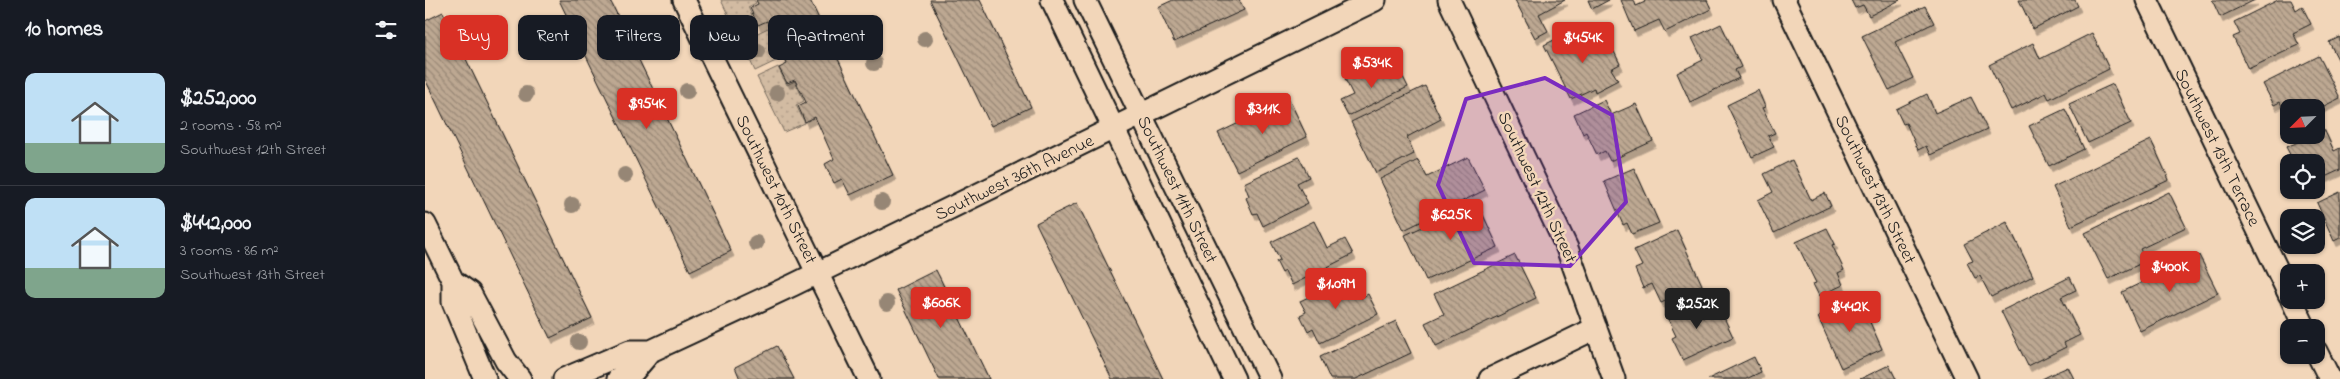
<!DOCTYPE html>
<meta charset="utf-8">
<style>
body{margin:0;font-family:"Indie Flower",sans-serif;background:#20242c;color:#f1f3f6;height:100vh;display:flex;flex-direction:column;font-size:19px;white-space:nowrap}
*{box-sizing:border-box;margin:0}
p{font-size:16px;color:#9ea1a6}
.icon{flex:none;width:28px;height:28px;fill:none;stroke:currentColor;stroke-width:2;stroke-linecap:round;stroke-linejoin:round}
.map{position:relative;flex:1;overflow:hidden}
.panel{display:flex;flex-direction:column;background:#171b24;width:425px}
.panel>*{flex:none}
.banner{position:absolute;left:15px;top:15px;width:475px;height:45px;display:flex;gap:10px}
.needle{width:32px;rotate:246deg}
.controls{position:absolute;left:1855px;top:99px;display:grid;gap:10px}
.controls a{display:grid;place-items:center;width:45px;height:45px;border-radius:10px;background:#171b24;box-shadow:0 1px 4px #0004;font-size:25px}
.price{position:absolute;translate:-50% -42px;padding:0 11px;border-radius:5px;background:#d93025;color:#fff;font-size:16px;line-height:32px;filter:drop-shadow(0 1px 2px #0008)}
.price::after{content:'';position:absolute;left:50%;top:30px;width:15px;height:11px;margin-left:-8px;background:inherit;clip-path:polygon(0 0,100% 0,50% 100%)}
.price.active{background:#222;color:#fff}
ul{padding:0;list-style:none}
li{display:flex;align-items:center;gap:15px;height:125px;padding:0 25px}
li+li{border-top:1px solid #363941}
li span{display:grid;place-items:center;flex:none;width:140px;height:100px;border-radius:10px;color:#555}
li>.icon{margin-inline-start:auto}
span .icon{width:60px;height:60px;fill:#fffc;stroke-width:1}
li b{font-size:21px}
h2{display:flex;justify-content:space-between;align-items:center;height:60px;padding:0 25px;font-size:21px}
.chip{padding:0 18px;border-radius:10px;background:#171b24;box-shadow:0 1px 4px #0004;font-size:18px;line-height:45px}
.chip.active{background:#d93025;color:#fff}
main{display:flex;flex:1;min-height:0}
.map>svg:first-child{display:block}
</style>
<main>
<section class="panel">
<h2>10 homes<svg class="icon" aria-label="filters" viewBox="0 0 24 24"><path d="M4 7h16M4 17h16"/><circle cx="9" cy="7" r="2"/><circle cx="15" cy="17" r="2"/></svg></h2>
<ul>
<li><span style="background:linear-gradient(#bfe0f5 70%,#7fa58c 0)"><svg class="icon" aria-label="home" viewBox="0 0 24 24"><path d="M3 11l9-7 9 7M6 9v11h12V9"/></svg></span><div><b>$252,000</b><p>2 rooms · 58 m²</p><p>Southwest 12th Street</p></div></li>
<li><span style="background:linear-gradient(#bfe0f5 70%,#7fa58c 0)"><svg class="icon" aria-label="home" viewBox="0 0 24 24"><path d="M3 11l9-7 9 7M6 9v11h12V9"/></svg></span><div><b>$442,000</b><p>3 rooms · 86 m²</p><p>Southwest 13th Street</p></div></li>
</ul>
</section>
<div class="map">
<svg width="1915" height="379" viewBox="0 0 1915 379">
<defs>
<pattern id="grass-dots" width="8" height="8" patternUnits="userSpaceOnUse" patternTransform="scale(1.25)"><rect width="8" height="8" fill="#d2bba2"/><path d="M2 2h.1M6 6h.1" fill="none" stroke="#b4a08b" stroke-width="1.8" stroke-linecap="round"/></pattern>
<pattern id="building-back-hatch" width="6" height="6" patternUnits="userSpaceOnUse" patternTransform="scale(1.25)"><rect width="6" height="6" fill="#bda892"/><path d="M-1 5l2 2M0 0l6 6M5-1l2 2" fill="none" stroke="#998876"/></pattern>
<filter id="shadow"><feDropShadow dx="3" dy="5.5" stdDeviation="0" flood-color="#0004"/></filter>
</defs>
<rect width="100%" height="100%" fill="#f2d6b9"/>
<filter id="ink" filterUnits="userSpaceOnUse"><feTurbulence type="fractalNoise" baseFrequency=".02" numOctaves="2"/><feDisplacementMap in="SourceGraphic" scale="10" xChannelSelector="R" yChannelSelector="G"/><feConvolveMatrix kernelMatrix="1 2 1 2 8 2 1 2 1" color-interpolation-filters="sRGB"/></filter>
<g filter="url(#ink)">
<!-- grass -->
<path fill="url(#grass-dots)" stroke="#776c5f" d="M296 0H329L331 3 323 7 332 26 313 36Z
M343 28 357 58 330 71 316 41Z
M353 67 362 85 370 81 379 101 371 105 380 123 359 132 332 77Z"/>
<!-- building -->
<path fill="url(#building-back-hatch)" stroke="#1c1c1c" filter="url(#shadow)" d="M134 0H185L306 251 265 271Z
M331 0H385L468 175 425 195 417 179 409 183 400 164 409 159 390 117 380 122 373 106 381 102 370 80 362 83 354 68 362 64 342 21 333 25 325 8 333 4Z
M505 0H555L606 107 566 126Z
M748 0H814L819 10 749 42 733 7Z
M1090 0H1140L1114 14 1123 31 1110 38Z
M1163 0H1184L1167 9Z
M1196 0H1209L1211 6 1220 2 1219 0H1282L1286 9 1240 32 1234 20 1209 31Z
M1426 0H1475L1444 16 1438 5 1430 8Z
M1594 0H1650L1653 6 1608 29Z
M1787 0H1830L1795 17Z
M1853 0H1866L1871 10 1877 6 1886 24 1868 33 1874 45 1823 69 1808 37 1815 34 1809 22Z
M1500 6 1509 23 1470 42 1488 78 1464 90 1437 36Z
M18 12 167 318 125 338 0 79V21Z
M1296 24 1316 67 1310 70 1314 78 1265 102 1252 73 1278 60 1267 38Z
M1147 31 1155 48 1181 35 1195 64 1186 69 1193 80 1170 92 1169 88 1146 99 1119 45Z
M1667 33 1684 69 1624 99 1621 93 1586 110 1564 65 1608 43 1615 59Z
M1915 37V63L1904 42Z
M1894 56 1915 98 1891 110V108H1864V120L1855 102 1849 105 1838 84Z
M973 67 983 87 923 116 915 101 928 95 920 79 941 69 946 80Z
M1688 84 1706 123 1663 143 1644 104Z
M1000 86 1016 119 982 137 989 154 951 173 926 122Z
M1333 90 1340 107 1337 108 1350 133 1343 136 1349 147 1327 157 1302 105Z
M1502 94 1510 113 1546 97 1562 129 1505 155 1501 146 1493 150 1481 123 1478 124 1471 109Z
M864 99 882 137 812 171 793 133Z
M1179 100 1186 115 1211 104 1228 141 1185 161 1180 151 1172 155 1161 132 1158 134 1149 114Z
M1640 109 1659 149 1624 166 1604 126Z
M1899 129 1909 151 1915 148V170L1891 181V162H1869L1861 147 1891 135Z
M1726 140 1744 180 1646 226 1628 187Z
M874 157 884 177 872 183 883 203 838 226 832 213 828 214 821 198 824 196 819 183Z
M1043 157 1060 190 979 230 955 179 993 160 1002 177Z
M1367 160 1386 200 1400 193 1406 206 1349 233 1333 200 1348 192 1339 174Z
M1209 168 1234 223 1207 234 1202 223 1198 225 1179 181Z
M1744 192 1761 227 1715 249 1721 261 1683 279 1660 233Z
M1915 192V238L1909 241 1892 203Z
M1052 202 1073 247 1001 280 980 235Z
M652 203 738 379H687L611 223Z
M889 221 902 248 920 239 928 254 867 285 860 271 857 273 851 261 855 260 846 242Z
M1582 222 1608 276 1566 297 1555 276 1550 278 1542 263 1548 261 1539 244Z
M1402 228 1410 244 1407 245 1419 270 1413 273 1418 285 1394 296 1388 284 1391 283 1371 242Z
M1252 230 1277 285 1236 303 1227 284 1218 288 1210 269 1217 266 1209 250Z
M1090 255 1111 298 1011 346 1000 323 1019 314 1009 294Z
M1774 255 1793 293 1715 331 1697 292Z
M511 270 564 379H514L471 290Z
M926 277 936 298 943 294 953 314 895 343 888 328 883 331 875 315 881 312 875 301Z
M1645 277 1651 290 1636 297 1655 335 1639 343 1641 347 1603 366 1576 311Z
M1434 298 1457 349 1416 368 1393 317Z
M1270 301 1278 317 1295 309 1308 337 1258 360 1247 338 1251 336 1241 315Z
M971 321 986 353 931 379H905L895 357Z
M352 346 369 379H315L310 367Z
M1329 357 1336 372 1321 379H1283Z
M1464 365 1471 379H1435Z
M1643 367 1649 379H1617L1627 374Z"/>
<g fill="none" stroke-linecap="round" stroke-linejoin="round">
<!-- street casing -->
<g stroke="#1c1c1c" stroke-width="25">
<path id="street" d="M259 0 444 379
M627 0 809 379
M660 0 845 379
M1024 0 1142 248 1189 379
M1359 0 1542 379
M1722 0 1864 294
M0 224 28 281V302L60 379
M28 281 45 293 81 361 95 379
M1867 300 1880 328
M1891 351 1905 379
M139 379 205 351H226
M193 379 208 372 226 351 368 285 950 0
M1065 379 1171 328"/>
</g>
<!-- street -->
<use href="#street" stroke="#f2d6b9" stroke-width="21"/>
</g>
<!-- trees -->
<g fill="#968675">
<circle cx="500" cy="39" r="8"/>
<circle cx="333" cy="51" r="8"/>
<circle cx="449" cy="63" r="8"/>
<circle cx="262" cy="91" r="8"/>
<circle cx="352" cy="93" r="8"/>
<circle cx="101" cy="94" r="8"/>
<circle cx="200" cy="175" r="8"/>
<circle cx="457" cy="202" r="8"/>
<circle cx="147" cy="205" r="8"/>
<circle cx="331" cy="243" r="8"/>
<circle cx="462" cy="303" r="8"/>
<circle cx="154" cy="342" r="8"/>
</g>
</g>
<!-- marked area -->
<path fill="#7b2cbf" fill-opacity="0.2" stroke="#7b2cbf" stroke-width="4" stroke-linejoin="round" d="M1120 78 1187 115 1201 202 1145 266 1049 263 1013 185 1041 99Z"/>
<g text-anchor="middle" stroke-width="5" stroke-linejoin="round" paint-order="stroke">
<!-- street labels -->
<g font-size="18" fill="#1c1c1c" stroke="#f2d6b9">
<text transform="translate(1793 147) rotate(64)" y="6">Southwest 13th Terrace</text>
<text transform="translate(589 177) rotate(-26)" y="6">Southwest 36th Avenue</text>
<text transform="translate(1113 187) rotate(65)" y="6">Southwest 12th Street</text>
<text transform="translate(352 189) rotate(64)" y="6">Southwest 10th Street</text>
<text transform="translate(753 189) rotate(64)" y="6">Southwest 11th Street</text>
<text transform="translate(1451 189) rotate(64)" y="6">Southwest 13th Street</text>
</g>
</g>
</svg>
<div class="controls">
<a><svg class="needle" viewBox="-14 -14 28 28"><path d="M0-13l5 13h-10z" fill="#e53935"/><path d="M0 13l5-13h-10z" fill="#9ea1a6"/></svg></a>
<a><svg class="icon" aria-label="locate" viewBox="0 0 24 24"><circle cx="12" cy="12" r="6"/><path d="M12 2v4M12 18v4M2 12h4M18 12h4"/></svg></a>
<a><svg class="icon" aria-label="layers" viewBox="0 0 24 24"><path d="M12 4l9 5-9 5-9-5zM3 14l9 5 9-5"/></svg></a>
<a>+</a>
<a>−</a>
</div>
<b class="price" style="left:1158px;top:64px">$454K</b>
<b class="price" style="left:947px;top:89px">$534K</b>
<b class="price" style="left:222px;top:130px">$954K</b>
<b class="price" style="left:838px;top:135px">$311K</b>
<b class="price" style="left:1026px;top:241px">$625K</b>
<b class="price" style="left:1745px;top:293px">$400K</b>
<b class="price" style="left:911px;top:310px">$1.09M</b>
<b class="price" style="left:516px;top:329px">$606K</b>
<b class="price active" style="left:1272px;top:330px">$252K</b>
<b class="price" style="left:1425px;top:333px">$442K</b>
<div class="banner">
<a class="chip active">Buy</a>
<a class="chip">Rent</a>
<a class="chip">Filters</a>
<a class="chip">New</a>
<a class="chip">Apartment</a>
</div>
</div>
</main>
